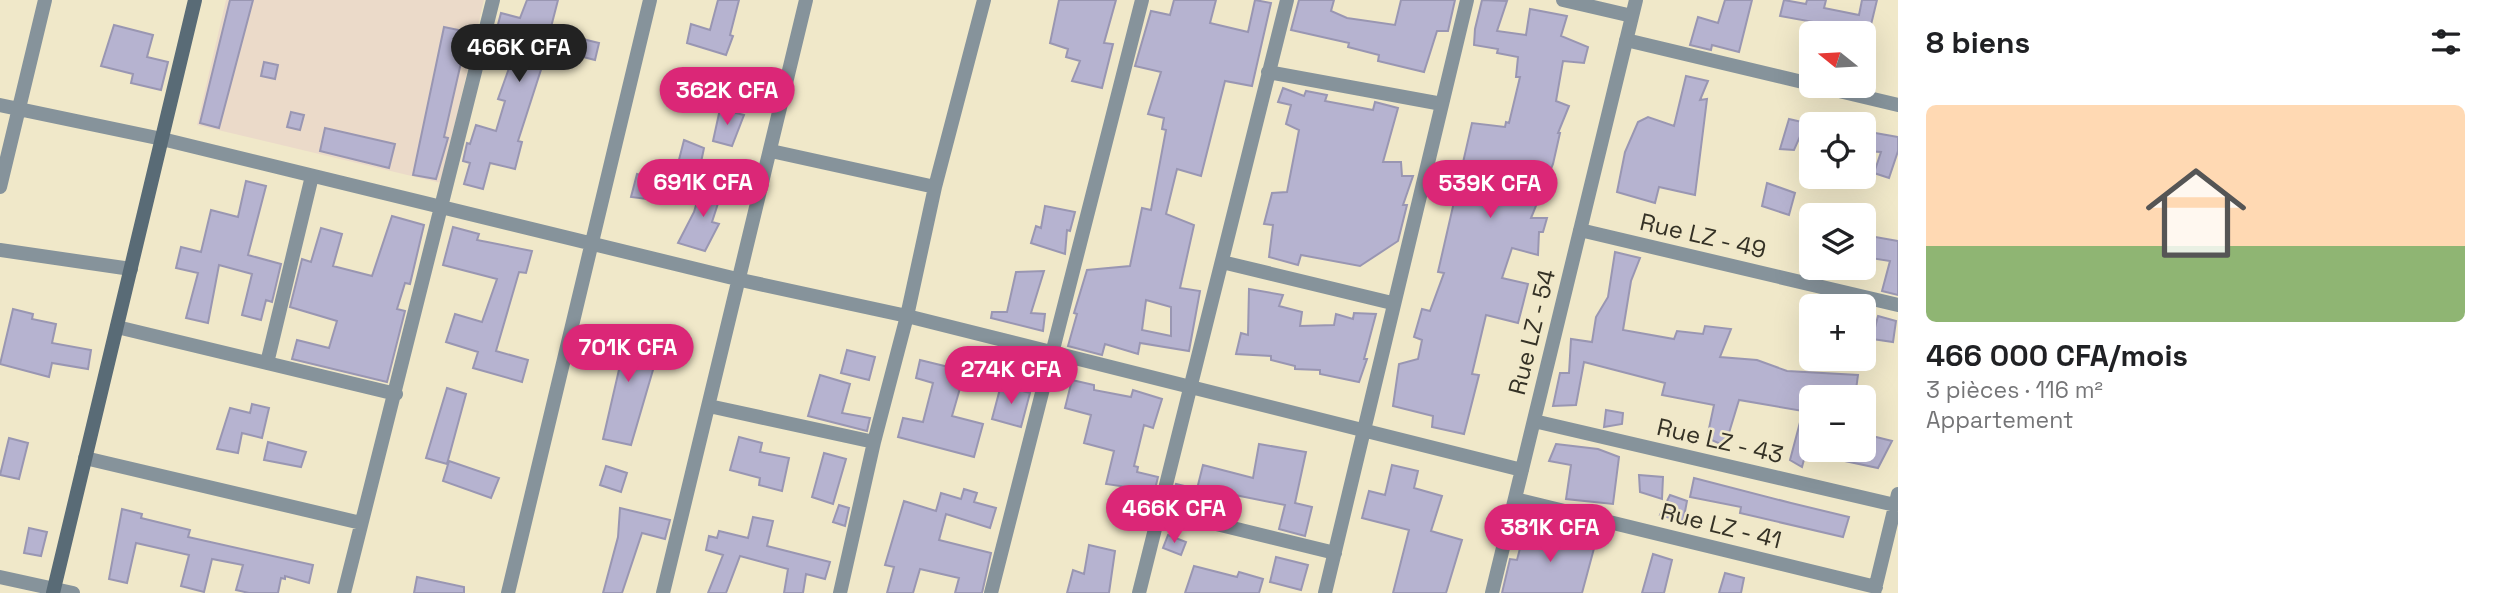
<!DOCTYPE html>
<html lang="fr">
<meta charset="utf-8">
<style>
body{margin:0;font-family:"Space Grotesk",sans-serif;background:#f2f2f2;color:#202124;height:100vh;display:flex;flex-direction:column;font-size:26px;white-space:nowrap}
*{box-sizing:border-box;margin:0}
p{font-size:23px;color:#757577}
.icon{flex:none;width:38px;height:38px;fill:none;stroke:currentColor;stroke-width:2;stroke-linecap:round;stroke-linejoin:round}
.map{position:relative;flex:1;overflow:hidden}
.side{display:flex;flex-direction:column;background:#fff;width:595px}
.side>*{flex:none}
.needle{width:46px;rotate:288deg}
.buttons{position:absolute;left:1799px;top:21px;display:grid;gap:14px}
.buttons a{display:grid;place-items:center;width:77px;height:77px;border-radius:10px;background:#fff;box-shadow:0 7px 28px #0002;font-size:35px}
.price{position:absolute;translate:-50% -60px;padding:0 16px;border-radius:24px;background:#db2777;color:#fff;font-size:23px;line-height:46px;filter:drop-shadow(0 2px 4px #0008)}
.price::after{content:'';position:absolute;left:50%;top:42px;width:21px;height:16px;margin-left:-10px;background:inherit;clip-path:polygon(0 0,100% 0,50% 100%)}
.price.active{background:#222;color:#fff}
ul{padding:0;list-style:none}
li{display:grid;align-content:center;gap:14px;height:371px;padding:0 28px}
li+li{border-top:2px solid #e0e0e0}
li span{display:grid;place-items:center;height:217px;border-radius:10px;color:#555}
li>.icon{margin-inline-start:auto}
span .icon{width:126px;height:126px;fill:#fffc;stroke-width:1}
li b{font-size:30px}
h2{display:flex;justify-content:space-between;align-items:center;height:84px;padding:0 28px;font-size:30px}
main{display:flex;flex:1;min-height:0}
.map>svg:first-child{display:block}
</style>
<main>
<div class="map">
<svg width="1898" height="593" viewBox="0 0 1898 593">
<rect width="100%" height="100%" fill="#f0e8c9"/>
<!-- education -->
<path fill="#ebdac9" d="M226 0H484L441 183 197 125Z"/>
<!-- building -->
<path fill="#b6b3d0" stroke="#9996b2" stroke-width="2" fill-rule="evenodd" d="M230 0H253L219 128 200 123Z
M527 0H558L550 31 599 43 595 60 548 48 518 141 522 142 515 169 490 163 483 189 464 184 470 163 463 161 467 143 470 144 476 125 496 131 505 101 498 99 513 57 491 51 501 13 520 18Z
M718 0H739L730 35 733 36 726 55 687 43 691 24 710 30Z
M1059 0H1116L1104 43 1113 44 1102 88 1072 81 1080 61 1066 57 1068 49 1050 43Z
M1174 0H1216L1210 23 1248 32 1255 0 1271 3 1252 86 1225 81 1201 176 1177 169 1166 214 1194 225 1180 288 1200 291 1189 351 1140 343 1138 354 1105 344 1102 355 1068 346 1077 314 1074 313 1087 270 1130 266 1142 208 1151 210 1166 130 1162 129 1164 118 1148 114 1161 72 1135 66 1151 11 1170 15ZM1146 300 1171 307V336L1142 330Z
M1299 0H1334L1331 11 1347 18 1395 25 1401 0H1455L1448 31H1437L1424 72 1378 61 1379 55 1348 47 1349 43 1291 30Z
M1482 0 1507 1 1497 31 1526 35 1530 9 1567 16 1561 36 1588 47 1584 63 1563 61 1556 101 1569 106 1558 133H1560L1553 164 1531 218H1547L1543 232H1539L1538 255 1512 248 1502 278 1528 284 1523 304 1518 323 1486 315 1472 374 1479 375 1464 434 1432 427 1433 416 1393 406 1399 364 1418 359 1422 340 1414 337 1422 309 1430 311 1444 273 1438 272 1472 123 1505 127 1506 122 1509 123 1520 77H1516L1518 57 1497 53 1498 49 1474 45 1475 29Z
M1725 0H1752L1739 52 1712 45 1711 50 1690 45 1698 17 1718 23Z
M1784 0 1806 4 1807 0H1826L1824 8 1859 15 1862 0H1877L1869 33H1842L1818 27 1819 23 1780 16Z
M114 25 153 35 147 57 168 62 161 90 131 83 133 74 101 66Z
M444 27 468 32 444 137 448 138 436 179 413 175Z
M264 62 278 65 275 79 261 76Z
M1686 76 1708 81 1700 100 1707 99 1695 195 1659 187 1655 203 1617 192 1625 152 1638 122 1648 117 1674 126Z
M1283 88 1304 96 1306 91 1327 95 1325 101 1373 110 1375 102 1398 108 1383 162H1401L1402 176H1413L1403 205H1407L1398 241 1360 266 1301 255 1298 265 1269 257 1273 225 1264 224 1272 193 1287 192 1299 130 1286 124 1291 105 1278 102Z
M720 109 744 115 732 146 713 141Z
M291 112 304 115 300 130 287 127Z
M1789 119 1806 123 1794 150 1780 149Z
M325 128 395 144 389 168 320 151Z
M1864 131 1898 137V151L1889 178 1874 173 1881 152 1864 151Z
M684 140 704 148 695 191 673 183Z
M637 174 668 184 662 201 631 197Z
M246 181 266 186 248 255 281 264 272 302 266 300 261 320 242 315 252 274 219 265 208 323 186 318 198 273 176 268 181 247 201 252 211 210 238 217Z
M703 181 723 188 712 222 719 224 705 251 678 243 694 212Z
M1767 183 1795 193 1789 215 1762 206Z
M1045 206 1075 212 1070 231 1067 230 1065 254 1031 243 1036 226 1041 228Z
M392 216 424 225 410 284 405 283 397 309 405 311 387 382 292 359 297 340 329 348 337 321 290 307 302 259 311 262 321 228 342 234 333 266 372 276Z
M453 227 479 234 477 240 532 251 526 273 519 272 496 351 528 360 522 382 473 368 478 352 446 342 455 314 482 322 497 279 443 265Z
M1864 235 1898 241V295L1882 291 1890 261 1864 257Z
M1615 252 1640 258 1631 281 1623 330 1674 339 1677 331 1703 334 1705 326 1731 329 1720 357 1757 360 1787 371 1858 375 1855 397H1811V453L1806 452 1802 467 1790 460 1803 411 1739 400 1725 446 1707 438 1714 405 1662 395 1665 383 1584 362 1576 405 1553 406 1560 373H1569L1571 339 1592 342 1596 317 1608 297Z
M1044 271 1031 313 1045 314 1043 331 991 318 992 312H1007L1016 272Z
M1249 289 1283 295 1279 306 1302 312 1300 326 1334 325 1336 314 1353 319 1354 313 1376 314 1364 359H1367L1359 382 1320 374V370L1295 369V366L1271 360V356L1236 354 1241 333 1248 335Z
M13 309 33 314 32 319 56 324 52 343 91 350 88 369 52 363 49 377 0 364Z
M1878 316 1896 321 1893 342 1872 339Z
M607 331 660 346 631 445 603 439 621 361 599 355Z
M847 350 875 357 869 380 841 373Z
M920 360 965 371 952 416 983 424 974 457 898 437 903 418 923 422 933 383 916 378Z
M820 375 850 384 842 413 870 418 867 431 808 416Z
M1072 380 1094 385V390L1131 397 1133 390 1162 399 1153 428 1144 425 1134 466 1138 467 1137 472 1158 477 1152 501 1146 500 1148 490 1106 484 1114 451 1084 443 1091 415 1065 408Z
M1001 385 1030 393 1021 427 992 419Z
M447 388 466 394 447 464 426 458Z
M252 404 269 408 262 438 242 433 238 453 217 449 230 408 250 413Z
M1606 410 1623 413 1622 424 1604 427Z
M1864 434 1892 441 1878 468 1821 456 1822 450H1864Z
M739 437 762 443 760 452 789 458 782 491 759 485 760 478 730 470Z
M9 438 28 443 19 479 0 475Z
M268 442 306 452 301 467 264 460Z
M1259 444 1306 452 1295 503 1312 507 1305 536 1279 529 1285 505 1230 494 1223 516 1171 503 1176 484 1197 489 1203 465 1253 478Z
M1556 444 1598 449 1619 457 1613 504 1566 499 1571 465 1549 461Z
M824 453 846 459 833 504 812 497Z
M449 461 499 478 491 498 443 481Z
M1392 465 1418 471 1414 488 1442 496 1431 531 1462 540 1446 593H1393L1409 530 1362 518 1369 491 1385 495Z
M606 466 627 473 621 492 600 485Z
M1639 475 1663 477 1662 499 1640 492Z
M1694 478 1791 503 1849 517 1843 537 1740 513 1741 507 1690 497Z
M964 489 977 493 974 502 996 508 990 528 946 514 939 540 991 553 982 593H955L959 578 920 569 913 593H887L894 567 885 565 904 501 936 511 941 493 961 499Z
M1670 495 1687 501 1683 522 1660 515Z
M839 505 849 508 845 526 833 522Z
M620 508 670 520 665 539 642 533 622 593H603L618 537Z
M122 509 142 514 141 518 190 530 188 537 313 565 309 583 285 576V579L281 578 278 593H249L236 590 243 565 212 559 204 592 181 586 189 555 136 543 127 583 109 579Z
M753 517 773 521 767 546 830 562 825 579 806 574 803 593H784L788 569 740 556 726 593H708L723 555 706 550 709 536 717 538 719 531 748 538Z
M1540 527 1596 541 1582 593H1502L1510 559 1517 560 1524 533 1537 537Z
M29 528 47 532 41 556 24 553Z
M1168 535 1186 542 1181 555 1163 548Z
M1089 545 1115 551 1109 593H1067L1073 570 1084 574Z
M1653 554 1672 560 1664 593H1642Z
M1276 557 1308 565 1301 590 1270 582Z
M1194 566 1237 577 1239 572 1263 579 1259 593H1185Z
M1725 573 1744 578 1741 593H1719Z
M417 577 464 587V593H414Z"/>
<g fill="none" stroke-linecap="round" stroke-linejoin="round">
<!-- street -->
<path stroke="#86939b" stroke-width="14" d="M1563 0 1632 16
M1626 40 1811 84
M1268 72 1442 104
M1818 86 1898 105
M0 105 162 139 741 280 907 316 1522 470
M771 151 935 187
M0 187 45 0
M1580 230 1898 305
M0 250 131 269
M1222 262 1392 303
M117 327 396 394
M267 363 312 176
M709 406 874 442
M1534 421 1895 505
M85 458 361 523
M1515 499 1876 587
M1159 510 1335 553
M0 577 73 593
M344 593 493 0
M508 593 650 0
M663 593 806 0
M840 593 874 442 907 316 935 187 984 0
M991 593 1142 0
M1139 593 1287 0
M1325 593 1467 0
M1492 593 1636 0
M1874 593 1898 494"/>
<!-- secondary -->
<path stroke="#596b76" stroke-width="14" d="M53 593 195 0"/>
</g>
<g text-anchor="middle" stroke-width="5" stroke-linejoin="round" paint-order="stroke">
<!-- street labels -->
<g font-size="24" fill="#353226" stroke="#f0e8c9">
<text transform="translate(1703 236) rotate(13)" y="8">Rue LZ - 49</text>
<text transform="translate(1532 332) rotate(-76)" y="8">Rue LZ - 54</text>
<text transform="translate(1720 441) rotate(13)" y="8">Rue LZ - 43</text>
<text transform="translate(1721 526) rotate(14)" y="8">Rue LZ - 41</text>
</g>
</g>
</svg>
<div class="buttons">
<a><svg class="needle" viewBox="-14 -14 28 28"><path d="M0-13l5 13h-10z" fill="#e53935"/><path d="M0 13l5-13h-10z" fill="#757577"/></svg></a>
<a><svg class="icon" aria-label="locate" viewBox="0 0 24 24"><circle cx="12" cy="12" r="6"/><path d="M12 2v4M12 18v4M2 12h4M18 12h4"/></svg></a>
<a><svg class="icon" aria-label="layers" viewBox="0 0 24 24"><path d="M12 4l9 5-9 5-9-5zM3 14l9 5 9-5"/></svg></a>
<a>+</a>
<a>−</a>
</div>
<b class="price active" style="left:519px;top:84px">466K CFA</b>
<b class="price" style="left:727px;top:127px">362K CFA</b>
<b class="price" style="left:703px;top:219px">691K CFA</b>
<b class="price" style="left:1490px;top:220px">539K CFA</b>
<b class="price" style="left:628px;top:384px">701K CFA</b>
<b class="price" style="left:1011px;top:406px">274K CFA</b>
<b class="price" style="left:1174px;top:545px">466K CFA</b>
<b class="price" style="left:1550px;top:564px">381K CFA</b>
</div>
<section class="side">
<h2>8 biens<svg class="icon" aria-label="filters" viewBox="0 0 24 24"><path d="M4 7h16M4 17h16"/><circle cx="9" cy="7" r="2"/><circle cx="15" cy="17" r="2"/></svg></h2>
<ul>
<li><span style="background:linear-gradient(#ffd9b3 65%,#8fb573 0)"><svg class="icon" aria-label="home" viewBox="0 0 24 24"><path d="M3 11l9-7 9 7M6 9v11h12V9"/></svg></span><div><b>466 000 CFA/mois</b><p>3 pièces · 116 m²</p><p>Appartement</p></div></li>
</ul>
</section>
</main>
